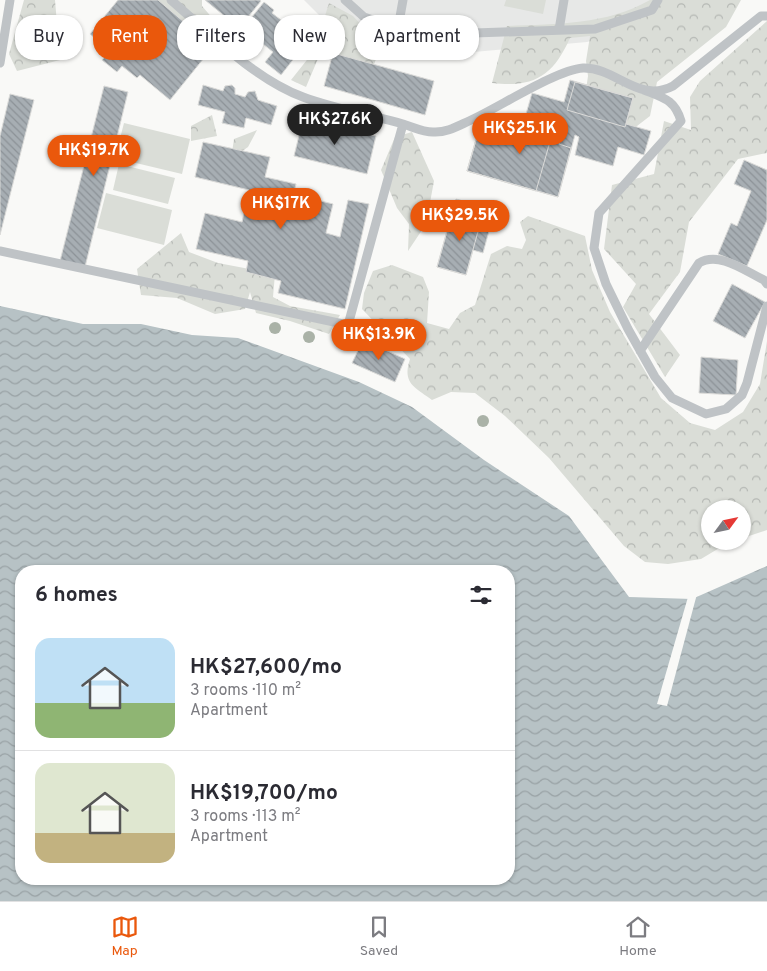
<!DOCTYPE html>
<meta charset="utf-8">
<style>
body{margin:0;font-family:Overpass,sans-serif;background:#f2f2f3;color:#2b2b33;height:100vh;display:flex;flex-direction:column;font-size:19px;white-space:nowrap}
*{box-sizing:border-box;margin:0}
p{font-size:16px;color:#7c7c81}
.icon{flex:none;width:28px;height:28px;fill:none;stroke:currentColor;stroke-width:2;stroke-linecap:round;stroke-linejoin:round}
.map{position:relative;flex:1;overflow:hidden}
.panel{position:absolute;left:15px;top:565px;width:500px;height:320px;display:flex;flex-direction:column;background:#fff;border-radius:20px;box-shadow:0 1px 4px #0004}
.panel>*{flex:none}
.guide{position:absolute;left:15px;top:15px;width:500px;height:45px;display:flex;gap:10px}
.needle{width:32px;rotate:57deg}
.buttons{position:absolute;left:701px;top:500px;display:grid;gap:10px}
.buttons a{display:grid;place-items:center;width:50px;height:50px;border-radius:50%;background:#fff;box-shadow:0 1px 4px #0004;font-size:25px}
.price{position:absolute;translate:-50% -42px;padding:0 11px;border-radius:18px;background:#ea580c;color:#fff;font-size:16px;line-height:32px;filter:drop-shadow(0 1px 2px #0008)}
.price::after{content:'';position:absolute;left:50%;top:30px;width:15px;height:11px;margin-left:-8px;background:inherit;clip-path:polygon(0 0,100% 0,50% 100%)}
.price.selected{background:#222;color:#fff}
ul{padding:0;list-style:none}
li{display:flex;align-items:center;gap:15px;height:125px;padding:0 20px}
li+li{border-top:1px solid #e1e1e2}
li span{display:grid;place-items:center;flex:none;width:140px;height:100px;border-radius:15px;color:#555}
li>.icon{margin-inline-start:auto}
span .icon{width:60px;height:60px;fill:#fffc;stroke-width:1}
li b{font-size:21px}
h2{display:flex;justify-content:space-between;align-items:center;height:60px;padding:0 20px;font-size:21px}
.pill{padding:0 18px;border-radius:20px;background:#fff;box-shadow:0 1px 4px #0004;font-size:18px;line-height:45px}
.pill.selected{background:#ea580c;color:#fff}
.tabs{display:flex;justify-content:space-around;align-items:center;height:70px;border-top:1px solid #e1e1e2;background:#fff;font-size:14px;color:#7c7c81}
.tabs a{display:grid;justify-items:center;gap:2px}
.tabs .selected{color:#ea580c}
.map>svg:first-child{display:block}
</style>
<div class="map">
<svg width="767" height="901" viewBox="0 0 767 901">
<defs>
<pattern id="forest-crowns" width="20" height="18" patternUnits="userSpaceOnUse" patternTransform="scale(1.25)"><rect width="20" height="18" fill="#daddd7"/><path d="M2 6a3 3 0 1 1 6 0M12 15a3 3 0 1 1 6 0" fill="none" stroke="#b5b8b4"/></pattern>
<pattern id="water-waves" width="16" height="10" patternUnits="userSpaceOnUse" patternTransform="scale(1.25)"><rect width="16" height="10" fill="#b7c2c5"/><path d="M0 5q4-4 8 0t8 0" fill="none" stroke="#99a2a5"/></pattern>
<pattern id="building-back-hatch" width="6" height="6" patternUnits="userSpaceOnUse" patternTransform="scale(1.25)"><rect width="6" height="6" fill="#a7aeb3"/><path d="M-1 5l2 2M0 0l6 6M5-1l2 2" fill="none" stroke="#8c9297"/></pattern>
</defs>
<rect width="100%" height="100%" fill="#f9f9f7"/>
<!-- built -->
<path fill="#e7e8e7" d="M304 0H667L650 23 587 42 451 54 330 26Z"/>
<!-- forest -->
<path fill="url(#forest-crowns)" d="M24 0H55L60 60 17 71 9 54Z
M142 0H202V6L220 27 207 21 181 60Z
M650 0H741L726 27 657 82 650 116 624 136 581 124 588 76 586 61 590 36 570 38C553 76 534 88 492 83L507 26C556 24 606 25 650 0Z
M329 3 353 16 381 46 370 75 320 54 306 87 291 80 314 51Z
M767 21V153L738 159 689 222 680 272 649 314 680 355 665 377 623 307 636 284 604 249 612 185 654 174 664 121 691 130 690 97 700 81Z
M212 115 217 136 191 141V126Z
M257 130 248 147 231 159 234 139Z
M412 132 434 181 426 224 408 251 409 224 397 208 381 170 395 137Z
M528 216 585 236 592 270 610 312 661 398 690 423 715 430 743 412 760 384 767 341V530L743 538 742 509H710V541H731L701 559 668 564 645 562 624 546 549 458 505 416 475 393 451 392 432 400C414 387 402 383 410 359L362 309 364 293 373 271 392 265 423 277 429 292 427 323 449 329 460 313 475 305 491 254 507 246 522 249 526 240 520 222Z
M181 233 189 252 218 263 275 274 273 297 290 306 340 315 329 334 290 321 256 313 250 292 245 309 215 314 177 298 141 295 137 269Z"/>
<!-- pitch -->
<path fill="#daddd7" d="M506 0H546L543 14 504 6Z
M124 123 190 139 182 174 115 158Z
M119 164 175 178 168 204 113 190Z
M106 193 172 210 164 245 97 228Z"/>
<!-- water -->
<path fill="url(#water-waves)" fill-rule="evenodd" d="M0 306 83 324H141L192 335 238 338 359 382 412 407 484 460 569 516 629 597 692 599 767 566V901H0ZM21 571H509V879H21Z"/>
<!-- pier -->
<path fill="#f9f9f7" d="M697 594 667 706 657 704 688 597Z"/>
<!-- building -->
<path fill="url(#building-back-hatch)" stroke="#dbdbd9" d="M118 0H158L204 39 207 51 204 58 170 100 140 75 137 78 122 66 117 72 102 60 110 51 90 34Z
M205 0H260L261 1 239 28Z
M264 2 274 10 272 13 299 34 301 31 310 38 281 75 265 62 273 52 243 28Z
M333 53 434 81 425 115 324 86Z
M570 80 633 98 626 124 651 131 644 155 618 147 613 166 575 155 579 137 575 135 558 197 467 171 482 119 495 123 498 114 524 121 532 93 564 102Z
M575 82 633 98 625 127 567 110Z
M203 85 223 91 225 86 232 85 235 88V94L245 97 248 92 255 91 258 100 277 106 271 125 246 118 244 128 222 123 225 112 198 105Z
M104 86 128 92 85 267 60 261Z
M10 94 34 100 0 235V136Z
M498 114 562 132 559 144 571 148 558 197 467 171 482 119 495 123Z
M303 119 376 136 367 174 294 156Z
M482 119 551 138 536 191 467 171Z
M203 142 270 157 265 177 296 184 290 209 306 213 309 198 333 204 326 233 340 237 348 200 369 204 345 309 278 293 281 281 246 272 248 261 196 249 205 213 242 222 249 190 195 177Z
M744 160 767 170V220L747 266 718 254 731 223 737 226 751 191 734 184Z
M456 199 485 207 479 228 489 231 483 253 473 250 466 275 437 267Z
M453 209 482 217 466 275 437 267Z
M732 284 765 302 745 338 713 321Z
M363 340 405 359 395 382 352 363Z
M701 357 738 360 736 395 699 393Z"/>
<g fill="none" stroke-linecap="round" stroke-linejoin="round">
<!-- service -->
<path stroke="#bfc3c6" stroke-width="9" d="M345 0 364 17 417 35 595 29 652 10 658 0
M398 28 403 0
M559 30 564 0
M0 63 10 0
M644 90C664 98 675 100 681 121L599 213 594 248 606 284 628 329 655 377 672 398 706 414 726 409 742 395 747 383 767 306
M403 124C413 127 423 132 433 132 446 133 458 126 469 121 498 108 556 70 583 68 616 67 638 104 673 86L761 16H767
M0 251 348 325 403 124C371 115 335 109 303 97 255 79 210 34 171 0
M640 351 699 263C719 251 745 271 764 280L767 284"/>
</g>
<!-- trees -->
<g fill="#aab2a7">
<circle cx="275" cy="328" r="6"/>
<circle cx="309" cy="337" r="6"/>
<circle cx="483" cy="421" r="6"/>
</g>
</svg>
<div class="buttons">
<a><svg class="needle" viewBox="-14 -14 28 28"><path d="M0-13l5 13h-10z" fill="#e53935"/><path d="M0 13l5-13h-10z" fill="#7c7c81"/></svg></a>
</div>
<b class="price selected" style="left:335px;top:146px">HK$27.6K</b>
<b class="price" style="left:520px;top:155px">HK$25.1K</b>
<b class="price" style="left:94px;top:177px">HK$19.7K</b>
<b class="price" style="left:281px;top:230px">HK$17K</b>
<b class="price" style="left:460px;top:242px">HK$29.5K</b>
<b class="price" style="left:379px;top:361px">HK$13.9K</b>
<div class="guide">
<a class="pill">Buy</a>
<a class="pill selected">Rent</a>
<a class="pill">Filters</a>
<a class="pill">New</a>
<a class="pill">Apartment</a>
</div>
<section class="panel">
<h2>6 homes<svg class="icon" aria-label="filters" viewBox="0 0 24 24"><path d="M4 7h16M4 17h16"/><circle cx="9" cy="7" r="2"/><circle cx="15" cy="17" r="2"/></svg></h2>
<ul>
<li><span style="background:linear-gradient(#bfe0f5 65%,#8fb573 0)"><svg class="icon" aria-label="home" viewBox="0 0 24 24"><path d="M3 11l9-7 9 7M6 9v11h12V9"/></svg></span><div><b>HK$27,600/mo</b><p>3 rooms · 110 m²</p><p>Apartment</p></div></li>
<li><span style="background:linear-gradient(#dfe7d0 70%,#c2b280 0)"><svg class="icon" aria-label="home" viewBox="0 0 24 24"><path d="M3 11l9-7 9 7M6 9v11h12V9"/></svg></span><div><b>HK$19,700/mo</b><p>3 rooms · 113 m²</p><p>Apartment</p></div></li>
</ul>
</section>
</div>
<nav class="tabs">
<a class="selected"><svg class="icon" aria-label="map" viewBox="0 0 24 24"><path d="M3 6l6-2 6 2 6-2v14l-6 2-6-2-6 2zM9 4v14M15 6v14"/></svg>Map</a>
<a><svg class="icon" aria-label="saved" viewBox="0 0 24 24"><path d="M7 4h10v16l-5-4-5 4z"/></svg>Saved</a>
<a><svg class="icon" aria-label="home" viewBox="0 0 24 24"><path d="M3 11l9-7 9 7M6 9v11h12V9"/></svg>Home</a>
</nav>
